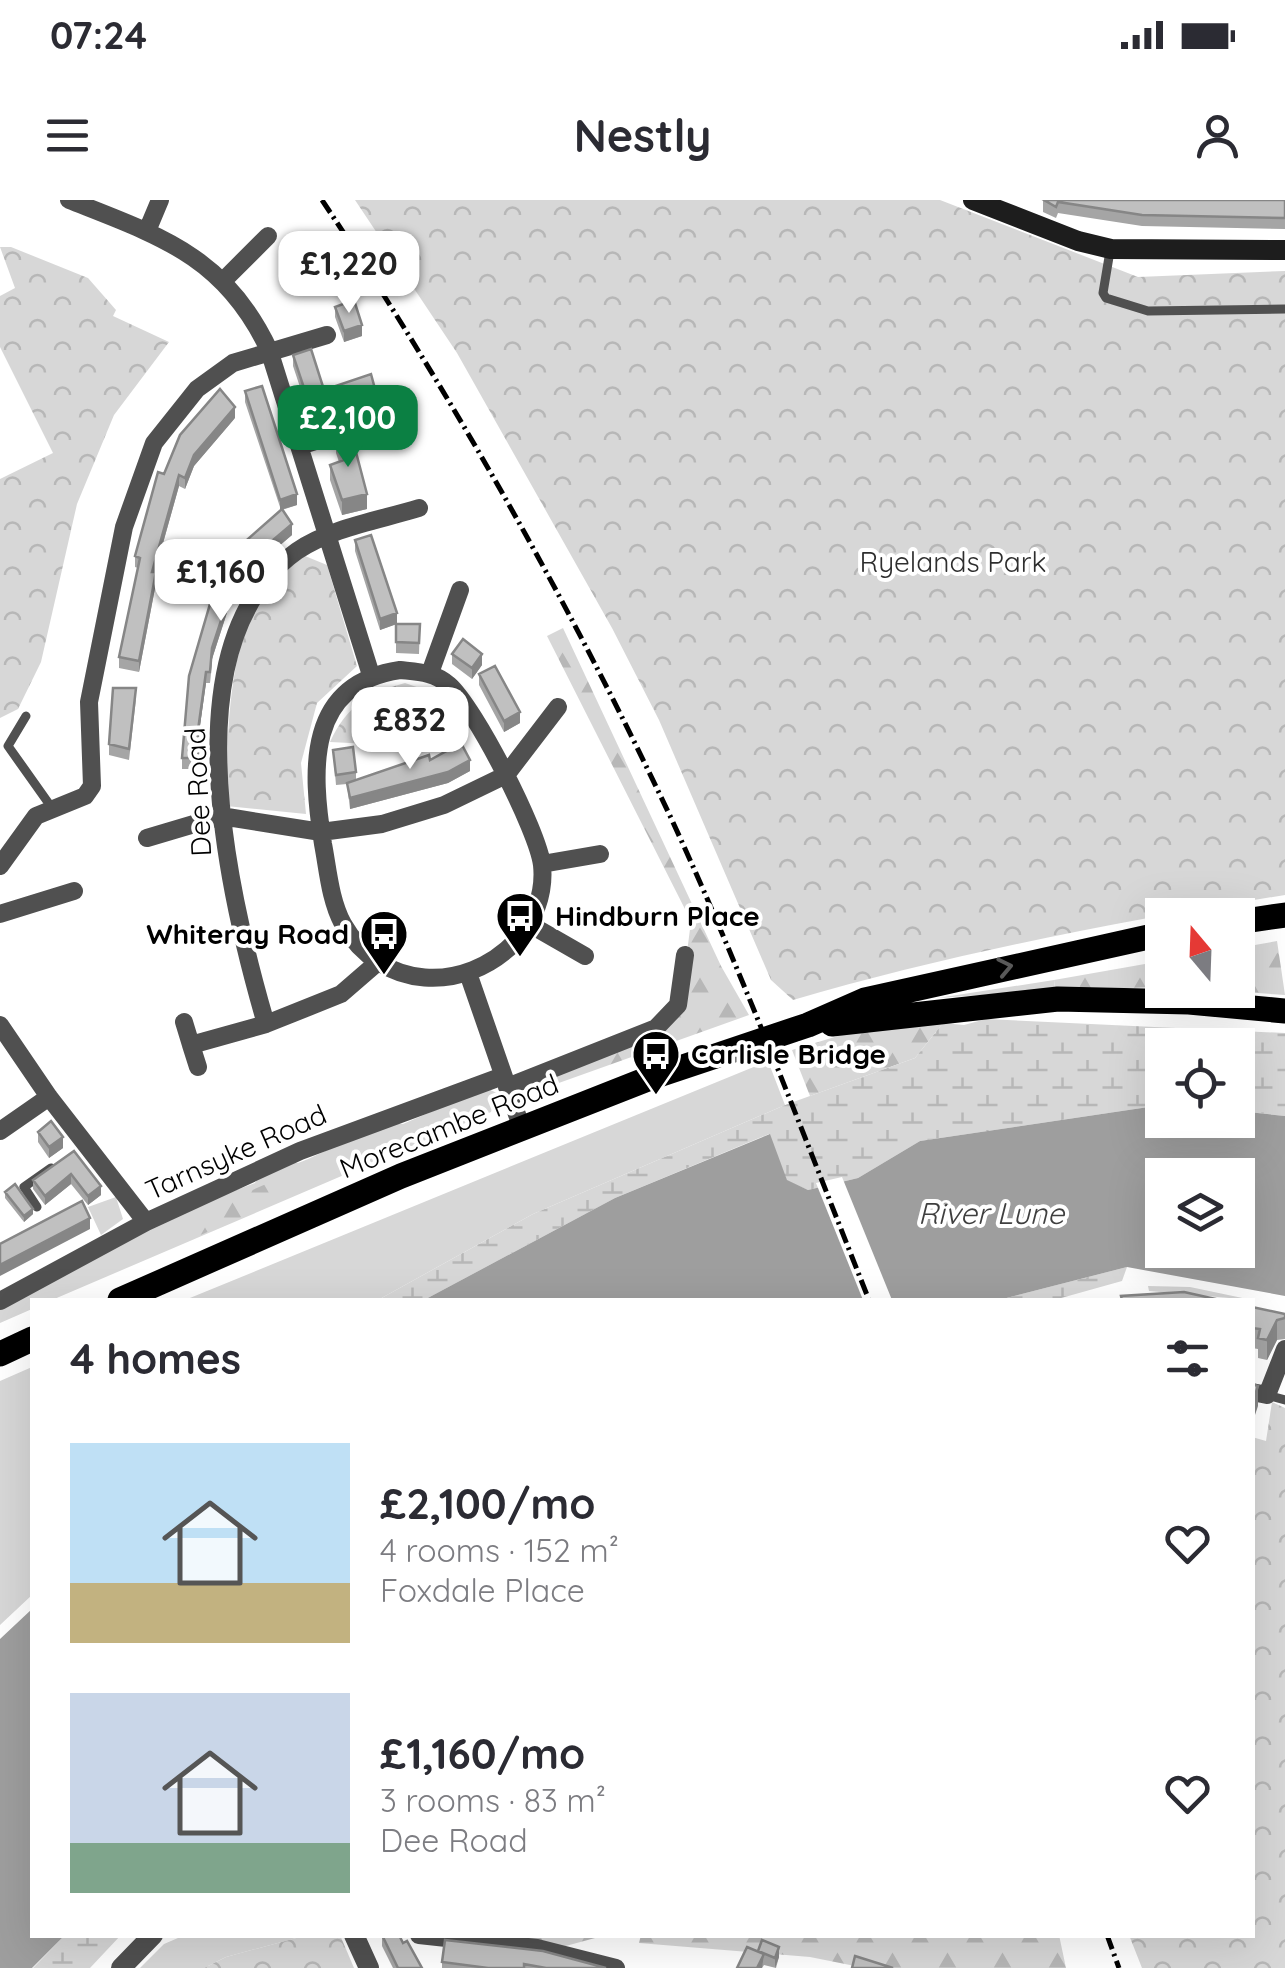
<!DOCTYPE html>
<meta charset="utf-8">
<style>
body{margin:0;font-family:Quicksand,sans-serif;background:#f2f2f3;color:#2b2b33;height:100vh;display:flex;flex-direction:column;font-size:38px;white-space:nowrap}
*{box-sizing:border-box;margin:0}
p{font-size:32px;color:#7c7c81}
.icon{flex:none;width:55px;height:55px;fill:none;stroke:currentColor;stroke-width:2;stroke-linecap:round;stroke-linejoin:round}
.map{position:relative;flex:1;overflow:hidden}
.side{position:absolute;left:30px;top:1098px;width:1225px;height:640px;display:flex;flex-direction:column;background:#fff;border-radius:0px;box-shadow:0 10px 40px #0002}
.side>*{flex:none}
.needle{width:65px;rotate:341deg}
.tools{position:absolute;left:1145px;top:698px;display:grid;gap:20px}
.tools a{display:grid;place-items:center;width:110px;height:110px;border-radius:0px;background:#fff;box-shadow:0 10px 40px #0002;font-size:50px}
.price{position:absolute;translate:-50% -85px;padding:0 22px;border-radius:20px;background:#fff;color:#222;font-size:32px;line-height:65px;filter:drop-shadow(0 2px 5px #0008)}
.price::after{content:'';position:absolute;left:50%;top:60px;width:30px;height:22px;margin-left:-15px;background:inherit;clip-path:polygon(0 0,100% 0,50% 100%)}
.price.active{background:#0b8043;color:#fff}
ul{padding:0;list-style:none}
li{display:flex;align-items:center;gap:30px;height:250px;padding:0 40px}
li span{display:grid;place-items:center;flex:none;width:280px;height:200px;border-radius:0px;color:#555}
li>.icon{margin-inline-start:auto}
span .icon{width:120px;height:120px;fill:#fffc;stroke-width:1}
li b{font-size:42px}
h2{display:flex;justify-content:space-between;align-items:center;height:120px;padding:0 40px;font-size:42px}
.status{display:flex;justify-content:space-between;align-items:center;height:70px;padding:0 50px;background:#fff;direction:ltr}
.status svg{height:28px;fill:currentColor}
header{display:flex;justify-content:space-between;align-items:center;height:130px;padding:0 40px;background:#fff;font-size:45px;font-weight:800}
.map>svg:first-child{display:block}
</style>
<div class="status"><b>07:24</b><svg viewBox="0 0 49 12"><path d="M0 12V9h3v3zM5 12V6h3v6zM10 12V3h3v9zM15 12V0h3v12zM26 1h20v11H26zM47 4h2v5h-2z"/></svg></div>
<header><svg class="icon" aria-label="menu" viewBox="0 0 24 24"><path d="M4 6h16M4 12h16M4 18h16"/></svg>Nestly<svg class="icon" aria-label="person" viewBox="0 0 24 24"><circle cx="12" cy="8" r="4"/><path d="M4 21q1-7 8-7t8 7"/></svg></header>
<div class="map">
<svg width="1285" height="1768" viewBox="0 0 1285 1768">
<defs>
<pattern id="forest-firs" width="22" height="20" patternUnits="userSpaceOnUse" patternTransform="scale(2.5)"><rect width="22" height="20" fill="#d7d7d7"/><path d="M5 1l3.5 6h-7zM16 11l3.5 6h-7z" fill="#b7b7b7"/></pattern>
<pattern id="wetland-marsh" width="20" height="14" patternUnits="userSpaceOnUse" patternTransform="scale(2.5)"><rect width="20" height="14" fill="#d7d7d7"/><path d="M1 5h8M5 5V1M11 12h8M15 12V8" fill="none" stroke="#b7b7b7"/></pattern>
<pattern id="park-crowns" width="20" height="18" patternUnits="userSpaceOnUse" patternTransform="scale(2.5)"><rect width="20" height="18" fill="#d7d7d7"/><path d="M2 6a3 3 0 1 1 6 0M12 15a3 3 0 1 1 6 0" fill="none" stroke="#b7b7b7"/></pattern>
</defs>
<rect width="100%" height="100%" fill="#fff"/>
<!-- grass -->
<path fill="#d7d7d7" d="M1054 780 1055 790 938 798Z
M768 861 785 905 533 1014 378 1100H185Z
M486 888 497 893 491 912 52 1100H32V1109L0 1123V1106L191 1007 255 983 258 976 290 961 298 963C323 954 382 920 403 924Z
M116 997 123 1019 101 1035 88 1007Z
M1148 1086 1190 1087 1252 1100 1149 1091Z
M32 1167V1395L0 1425V1181Z
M185 1735H307L226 1757 204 1768H140L164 1744Z"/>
<!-- forest -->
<path fill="url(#forest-firs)" d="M563 428 721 766 749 815 528 894 524 889 680 808 691 721 547 436Z
M1277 741 1285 795 1216 790H1238V748Z
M1162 761V787L1055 790 1054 780Z
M943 823 915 858 810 896 792 850 851 832Z
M282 977 294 990 290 996 173 1047 164 1041 161 1030Z
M471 1735H606L562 1747Z
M641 1735H1059L1066 1768H865L810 1757 639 1743Z"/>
<!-- wetland -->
<path fill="url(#wetland-marsh)" d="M986 819 1285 833V916L1238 911V845H1162V905L920 941 858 978 808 990 787 981 769 934 615 998 424 1100H378L533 1014 785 905 915 858 943 823 964 825Z
M1127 1067 1122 1081 1054 1100H999Z
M65 1735H121L90 1768H33Z"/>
<!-- park -->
<path fill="url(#park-crowns)" d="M355 0H940L1138 77 1285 71V695C1121 721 953 753 793 800L771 780 659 520 612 428 457 153Z
M0 47H11L88 78 116 110 113 116 169 142 114 215 77 304 41 462 18 509 0 518V279L53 253 0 147V96L15 88Z
M305 356 327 365 357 466 317 503 301 563 306 614 226 606C227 547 227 449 260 399 271 381 289 368 305 356Z
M405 483 437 494 450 510 370 544 330 542C347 506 367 493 405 483Z
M1272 1202 1285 1208V1768H1142L1129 1735H1252V1237L1266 1241Z
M307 1735H340L354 1768H204L226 1757Z"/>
<!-- water -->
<path fill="#9e9e9e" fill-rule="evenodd" d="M1162 905V920H1238V911L1285 916V1096L1127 1067 999 1100H424L615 998 770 934 787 980 808 990 858 978 920 941ZM1162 975H1238V1050H1162Z
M32 1409V1735H65L32 1768H0V1439Z"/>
<!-- pier -->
<path fill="#fff" d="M842 977 892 1100H863L816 983Z"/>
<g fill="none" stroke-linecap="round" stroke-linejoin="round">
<!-- service -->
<path stroke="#505050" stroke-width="9" d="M1110 51 1103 93 1106 98 1148 111 1285 109
M26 516 8 546 52 608
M37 1007 24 987 51 968
M1267 1195 1285 1200"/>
<!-- minor -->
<path stroke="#505050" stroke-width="18" d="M69 0C160 36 225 56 269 150L371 475
M147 31 160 0
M225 79 268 36
M300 246 376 222
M400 470C418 472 434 472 449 485 475 508 538 631 542 665 545 693 534 722 516 741 465 794 381 791 343 724 330 700 328 670 323 644 311 569 306 484 400 470Z
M430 473 460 390
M147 638 221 616 321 632 382 624 444 605 506 575 558 507
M542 664 600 654
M0 666 36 616 85 596 92 586 89 502 124 327 154 243 197 189 233 163 327 135
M0 714 74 691
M531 725 585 756
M469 776 522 929
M184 822 191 845 266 824 341 794 378 762
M266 824C229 697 167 443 297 351 330 328 380 320 419 308
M0 825 49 897 146 1022
M191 845 198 867
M507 887 656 828 678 805 685 755
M0 931 49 897
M0 1101 146 1022 300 951 503 876
M1252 1192 1267 1195 1285 1149
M419 1735 537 1748 616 1768"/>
<!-- tertiary -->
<path stroke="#505050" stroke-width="20" d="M354 1735 369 1768
M121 1768 153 1735"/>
<!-- secondary -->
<path stroke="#1d1d1d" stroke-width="20" d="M973 0 1078 41 1111 49 1285 50"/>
<!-- primary -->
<path stroke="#000" stroke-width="25" d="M1238 722 1285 715
M832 824 1058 799 1189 802 1285 811
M120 1100 401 976 650 878 808 825 865 800 1162 734
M0 1154 32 1139"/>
<!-- rail -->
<path stroke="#000" stroke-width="5" stroke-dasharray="15 5 2.5 5" stroke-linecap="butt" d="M322 0C453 197 570 404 671 618 744 776 805 939 869 1100
M1107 1735 1119 1768"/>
</g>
<!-- wall -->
<path fill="#a5a5a5" d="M1285 0V29L1142 26 1058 13 1056 18 1043 12V1Z
M335 107 362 136 344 142 335 117Z
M293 155 324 190 375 200 311 220 293 166Z
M245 191 297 305 282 310 292 335 246 374 232 397 212 459 210 483H206L198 540V569H182V558L217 380 281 310 245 202Z
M235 218 194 266 185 289 179 286 155 372 156 383 139 472 119 468V457L138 368 135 367V356L164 274Z
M336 238 367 309 342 315 330 280V265L339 262 336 253Z
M355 340 397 424H420L419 454 396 453V424L380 430 355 351Z
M452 454 482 465 472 479 452 464Z
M479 474 520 523 504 532 479 485Z
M136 499 129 560 109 555V544Z
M437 519 465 543 462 545 470 571 448 583 350 609 347 584 336 585 333 550 356 572V580L430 560 448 550 437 530Z
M38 932 63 948 49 958 38 942Z
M74 951 101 995 88 1005 71 984 45 1005 33 989V980Z
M5 992 33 1014 24 1022 5 998Z
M1252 1107 1285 1114V1139L1277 1140 1267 1160 1258 1158V1149L1252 1148Z
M382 1735 422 1768H393L382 1746Z
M747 1747 779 1757 776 1768 764 1765 762 1768H737Z
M442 1762 606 1768H442Z"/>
<!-- shaded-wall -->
<path fill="#868686" d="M362 125V136L344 142V131Z
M375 189V200L311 220V209Z
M235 207V218L194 266 185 289V278L194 255Z
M179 275V286L152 382V372Z
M297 294V305L280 310V300Z
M367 294V309L342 315V300Z
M292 324V335L246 374 232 397 212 459 210 483 212 448 232 387 246 363Z
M156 372V383L139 472V461Z
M397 413V424L380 430V419Z
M482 454V465L472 479V468Z
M206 472V483L198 540V530Z
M520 512V523L504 532V521Z
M465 532V543L449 552V541Z
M470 560V571L448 583 350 609V598Z
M63 937V948L49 958V947Z
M71 974V984L45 1005V996Z
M101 986V995L88 1005V996Z
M33 1009V1014L24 1022V1016Z
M90 1018V1029L0 1076V1065Z
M1277 1120V1140L1267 1160V1140Z
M1258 1186V1206L1252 1224V1204Z
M779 1747V1757L775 1768V1758Z
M764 1754 762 1768H757Z"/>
<!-- building -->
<path fill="#c0c0c0" stroke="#868686" stroke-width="2.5" d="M1044 0H1285V18L1142 15 1058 2 1056 7Z
M354 100 362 125 344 131 335 107Z
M311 149 324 190 371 174 375 189 311 209 293 155Z
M262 186 297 294 280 300 245 191Z
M220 189 235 207 194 255 185 278 179 275 152 372H156L139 461 119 457 140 358 135 356 158 272 164 274 180 235Z
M351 233 367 294 342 300 330 265 344 260 336 238Z
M282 309 292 324 246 363 232 387 212 448 210 472H206L198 530V558H182L189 476 217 380 231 354Z
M371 335 397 413 380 419 355 340Z
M396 424H420L419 443 396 442Z
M463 439 482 454 472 468 452 454Z
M495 466 520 512 504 521 479 474Z
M113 488H136L129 549 109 544Z
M453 510 465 532 449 541 437 519Z
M461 543 470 560 448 572 350 598 347 583 429 555 430 560Z
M353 547 356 572 336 575 333 550Z
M51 921 63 937 49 947 38 932Z
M74 951 101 986 88 996 71 974 45 996 33 980Z
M15 984 33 1009 24 1016 5 992Z
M82 1001 90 1018 0 1065V1044Z
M1184 1092 1220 1100H1122L1121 1096Z
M1252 1107 1285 1114V1118L1277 1120 1267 1140 1258 1138 1260 1129 1252 1128Z
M1252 1184 1258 1186 1252 1204Z
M382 1735H399L403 1743 407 1741 422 1768H398Z
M445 1740 543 1751 606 1768H546L524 1764V1768H488L442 1762Z
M762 1740 779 1747 775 1758 758 1751Z
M747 1747 764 1754 757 1768H737Z
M855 1756 893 1768H852Z"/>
<!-- one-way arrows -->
<defs><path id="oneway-chevron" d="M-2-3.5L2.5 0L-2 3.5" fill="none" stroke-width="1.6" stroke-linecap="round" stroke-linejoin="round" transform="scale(2.5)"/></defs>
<use stroke="#595959" href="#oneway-chevron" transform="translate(1005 767) rotate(-12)"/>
<!-- icons -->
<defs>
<g id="bus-pin" transform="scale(2.5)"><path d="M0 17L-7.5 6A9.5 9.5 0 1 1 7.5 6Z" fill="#000" stroke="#fff"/><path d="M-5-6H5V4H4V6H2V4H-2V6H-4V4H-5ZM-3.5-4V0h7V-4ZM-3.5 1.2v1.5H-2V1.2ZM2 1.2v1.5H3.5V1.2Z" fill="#fff"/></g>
</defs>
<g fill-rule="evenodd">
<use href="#bus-pin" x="520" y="716"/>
<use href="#bus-pin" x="384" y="734"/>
<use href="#bus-pin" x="656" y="854"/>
</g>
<g text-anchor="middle" stroke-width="8" stroke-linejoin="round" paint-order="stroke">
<!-- park labels -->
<g font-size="28" fill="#2e2e2e" stroke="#fff">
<text x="953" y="372">Ryelands Park</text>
</g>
<!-- street labels -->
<g font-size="28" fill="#000" stroke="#fff">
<text transform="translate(198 592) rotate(-93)" y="10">Dee Road</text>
<text transform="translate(449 926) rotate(-22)" y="10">Morecambe Road</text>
<text transform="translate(236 952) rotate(-24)" y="10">Tarnsyke Road</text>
</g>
<!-- poi labels -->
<g font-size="28" font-weight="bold" fill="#000" stroke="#fff" text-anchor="start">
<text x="555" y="726">Hindburn Place</text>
<text x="349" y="744" text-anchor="end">Whiteray Road</text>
<text x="691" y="864">Carlisle Bridge</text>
</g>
<!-- water labels -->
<g font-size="30" font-style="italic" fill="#3f3f3f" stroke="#fff">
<text x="991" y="1024">River Lune</text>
</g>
</g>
</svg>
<div class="tools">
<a><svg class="needle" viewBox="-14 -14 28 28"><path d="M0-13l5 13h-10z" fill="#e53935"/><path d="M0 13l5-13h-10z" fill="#7c7c81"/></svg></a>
<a><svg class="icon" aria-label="locate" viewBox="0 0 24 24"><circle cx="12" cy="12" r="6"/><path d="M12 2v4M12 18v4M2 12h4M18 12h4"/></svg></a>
<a><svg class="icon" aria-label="layers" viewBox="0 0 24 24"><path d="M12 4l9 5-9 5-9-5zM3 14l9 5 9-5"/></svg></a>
</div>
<b class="price" style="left:349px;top:116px">£1,220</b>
<b class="price active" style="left:348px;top:270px">£2,100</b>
<b class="price" style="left:221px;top:424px">£1,160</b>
<b class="price" style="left:410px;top:572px">£832</b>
<section class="side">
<h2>4 homes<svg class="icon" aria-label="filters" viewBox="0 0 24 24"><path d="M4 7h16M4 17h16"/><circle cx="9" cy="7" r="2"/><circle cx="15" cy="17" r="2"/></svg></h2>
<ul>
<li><span style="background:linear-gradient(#bfe0f5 70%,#c2b280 0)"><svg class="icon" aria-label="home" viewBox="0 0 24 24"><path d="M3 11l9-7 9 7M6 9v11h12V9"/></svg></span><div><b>£2,100/mo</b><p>4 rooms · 152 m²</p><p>Foxdale Place</p></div><svg class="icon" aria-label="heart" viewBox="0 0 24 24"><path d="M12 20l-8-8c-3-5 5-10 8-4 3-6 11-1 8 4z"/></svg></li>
<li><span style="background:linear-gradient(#c9d6e8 75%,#7fa58c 0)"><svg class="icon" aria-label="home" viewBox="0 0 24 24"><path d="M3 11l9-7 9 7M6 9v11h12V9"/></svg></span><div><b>£1,160/mo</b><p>3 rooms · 83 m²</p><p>Dee Road</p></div><svg class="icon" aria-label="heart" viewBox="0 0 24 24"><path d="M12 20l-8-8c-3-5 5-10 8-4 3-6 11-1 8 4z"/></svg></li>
</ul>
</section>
</div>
